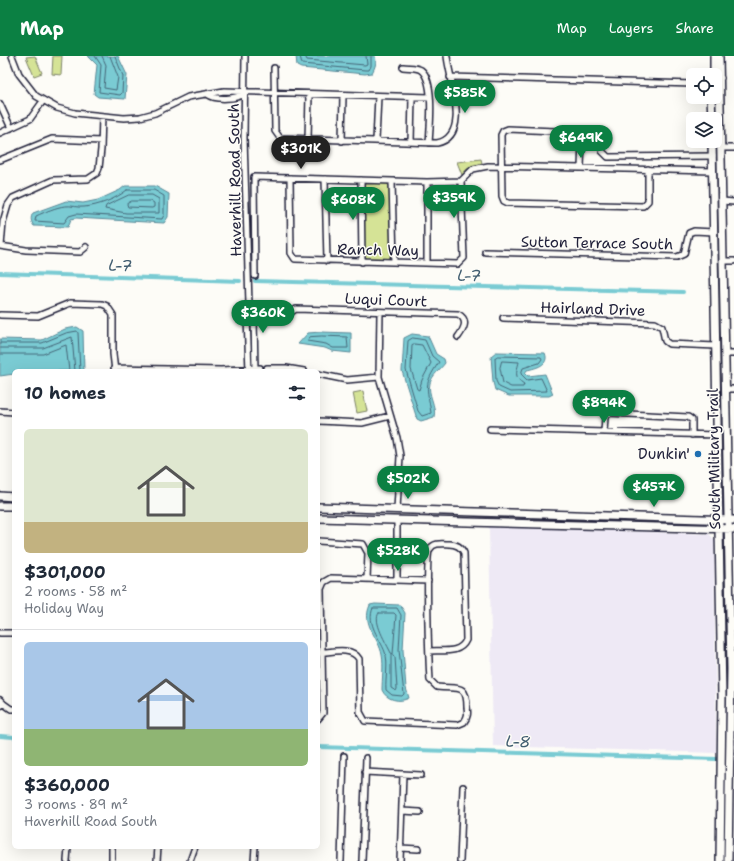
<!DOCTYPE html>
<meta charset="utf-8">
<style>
body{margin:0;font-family:"Shantell Sans",sans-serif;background:#f6f6f7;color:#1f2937;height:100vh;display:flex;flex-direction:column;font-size:15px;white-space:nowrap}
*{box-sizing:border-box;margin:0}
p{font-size:13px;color:#747a83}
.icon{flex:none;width:22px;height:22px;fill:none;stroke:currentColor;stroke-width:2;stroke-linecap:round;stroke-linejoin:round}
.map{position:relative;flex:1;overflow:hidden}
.panel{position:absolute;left:12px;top:313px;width:308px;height:480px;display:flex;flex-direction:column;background:#fff;border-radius:6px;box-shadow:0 4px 16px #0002}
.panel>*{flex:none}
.controls{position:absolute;left:686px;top:12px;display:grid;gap:8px}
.controls a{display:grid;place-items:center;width:36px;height:36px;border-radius:6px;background:#fff;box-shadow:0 4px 16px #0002;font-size:20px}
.price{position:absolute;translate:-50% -34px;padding:0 9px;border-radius:14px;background:#0b8043;color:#fff;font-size:13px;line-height:26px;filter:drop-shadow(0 1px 2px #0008)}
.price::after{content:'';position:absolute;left:50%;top:24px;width:12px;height:9px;margin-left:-6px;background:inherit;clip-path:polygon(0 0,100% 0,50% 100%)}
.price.on{background:#222;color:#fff}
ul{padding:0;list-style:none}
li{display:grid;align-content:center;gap:8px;height:212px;padding:0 12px}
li+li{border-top:1px solid #e0e1e3}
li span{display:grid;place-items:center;height:124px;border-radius:6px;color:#555}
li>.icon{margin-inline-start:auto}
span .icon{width:72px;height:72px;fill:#fffc;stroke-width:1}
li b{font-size:17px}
h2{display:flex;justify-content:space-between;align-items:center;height:48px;padding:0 12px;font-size:17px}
header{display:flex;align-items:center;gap:24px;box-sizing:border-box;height:56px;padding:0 20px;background:#0b8043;color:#fff}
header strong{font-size:19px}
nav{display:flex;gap:22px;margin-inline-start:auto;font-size:14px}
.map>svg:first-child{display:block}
</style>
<header>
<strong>Map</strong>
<nav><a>Map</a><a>Layers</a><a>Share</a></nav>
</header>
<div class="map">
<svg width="734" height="805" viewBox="0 0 734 805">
<rect width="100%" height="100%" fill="#fdfcf7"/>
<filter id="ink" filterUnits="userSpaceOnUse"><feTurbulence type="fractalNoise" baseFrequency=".025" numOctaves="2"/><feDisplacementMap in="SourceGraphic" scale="8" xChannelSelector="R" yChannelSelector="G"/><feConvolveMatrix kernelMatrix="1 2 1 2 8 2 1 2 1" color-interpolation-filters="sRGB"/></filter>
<g filter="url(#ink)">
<!-- built -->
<path fill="#eee9f5" d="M489 471 709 478 714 483 716 697 493 690Z"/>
<!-- green -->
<path fill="#d5e396" stroke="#7c8268" d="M35 0 42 17 34 20 26 1Z
M53 0H62L61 19 52 18Z
M481 103 482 107 467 113 462 119 457 106Z
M364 126H385L389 129 391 199 388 204 368 203 364 200Z
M363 335 367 355 357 357 353 337Z"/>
<!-- water -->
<path fill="#7acbd3" stroke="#578796" d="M88 0H118L127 19 125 43 98 41 94 38 97 9Z
M296 0H375C377 7 375 11 372 17L365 18 301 12 297 10Z
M125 130H155L169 138 168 161 164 167 76 162 71 163 68 171 34 170C31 166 30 162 33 157L66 145 83 147 98 144 120 134Z
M77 271 83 275 84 315H14V318L0 320V283L42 284 65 273Z
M321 276 351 277V297L332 295 325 292 298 288 308 277Z
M412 278 428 280 436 298 444 303 445 307C440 314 433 318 430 327 427 338 437 350 434 361L421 365 417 363 402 315 404 282Z
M496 296 545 297C550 309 536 312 527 314L525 317 528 320 545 318 553 338 549 340H509L495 334 493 326 491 300Z
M375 548 400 549 405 557 403 594 406 632 409 642C400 647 386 644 382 634 382 623 384 610 382 599 379 581 361 569 370 549Z"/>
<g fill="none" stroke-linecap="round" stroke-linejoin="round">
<!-- shore -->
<path stroke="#456678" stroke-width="1" d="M95 0 101 9 99 36 120 39 122 37 123 20 115 0
M102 0 106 9 104 32 116 34 118 21 110 0
M300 0 302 8 365 14H369L371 10V0
M305 0 307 4 365 9 367 8 366 0
M127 134H154L164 140V159L162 163 76 158 69 160 64 167 35 165 36 160C45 156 56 151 65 150 71 149 78 152 84 151 98 150 116 143 127 134Z
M129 139H152L159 143V157H126L105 153 106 150Z
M132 145H151L154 147V151L152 152 128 151 127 148Z
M322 280 347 281 348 292H333L326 288 307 285 310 281Z
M413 282 425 284 432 300 439 306C423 330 427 329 431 357L422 360 418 355 406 314 408 285Z
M0 287H42L66 277 77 275 78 277 80 315
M414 288 422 289 431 307 422 324 419 334 417 333 411 313 412 289Z
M0 292H43L72 281 75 315
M0 298H43L66 289 69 315
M498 300 541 301 542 303 539 307 523 312 521 318 527 324 541 322 547 335 510 336 499 331 496 325 495 302Z
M502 305 519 306C517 315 513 321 524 328L523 331H511L503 327 500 312Z
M373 552H397L401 559 399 594 404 638 402 640 392 639 386 634C385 623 389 607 385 596 380 582 366 568 373 552Z
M379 557H394L396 559 393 598 391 597C387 588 372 565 379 557Z
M393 599 395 601 397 633 396 635 391 632V601Z"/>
<!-- canal -->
<path stroke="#7acbd3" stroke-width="4" d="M0 217 240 225
M255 225 683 236
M0 680 14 681
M318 691 717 703"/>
<!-- minor casing -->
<g stroke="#22223b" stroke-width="8">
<path id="minor" d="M12 0 19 18 36 40 57 52 75 57 124 62 140 61 155 57 188 41 224 35 430 41
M245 0 244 82 249 248 247 262 249 315
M403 11C409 12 416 11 421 14 435 25 430 70 429 87
M274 12 275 75 280 82 437 87C472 80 449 23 447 0
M450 21 693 28
M207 38C217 45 236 43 246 37
M0 48 11 72
M0 77 30 63 43 45
M308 84 309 38
M602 84V95L608 101 713 100
M342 85 343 39
M376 85 378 40
M411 86 412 41
M721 92H734
M0 104 52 83 101 85
M581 112 582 83 579 76 508 73 503 75 501 79 502 140 504 145 508 147 643 150 648 145V113
M290 122 291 197 295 203 458 208 464 202 461 125
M325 123 327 205
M361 124 362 206
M392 125 394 206
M427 126V207
M722 145 734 146
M0 190 26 194 80 196 86 191
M1 190 3 166 8 149 13 142 53 124 88 123 97 117 99 112 101 93 102 60
M485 196 677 201 684 198 689 177 694 175 714 176
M723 205H734
M255 220 254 121 427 126 461 125 473 113 488 110 713 115
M250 249 254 262 255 314
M380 256 379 321 397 382 400 400 397 453
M0 259 38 260 70 247 102 248 107 250 113 259V298L115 315
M287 259 296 253 458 258C469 264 464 273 458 281
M503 262 655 267 662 271 665 285 669 288 716 290
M725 298H734
M114 312 221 314 260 312
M267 312H286L304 315
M318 318 347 324 379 321
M725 333H734
M0 355 14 356
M318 365 362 367 390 360
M490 373 718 379
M604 376 605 361 608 357 688 361 692 364V379
M318 485 363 488 368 497 367 523
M397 524V464
M0 577H14
M318 597C331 596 352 590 359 603L360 656 365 665 457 669 464 666C468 661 468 657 467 651 467 626 456 634 437 631L430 624C429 608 425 499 430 493 434 486 443 488 449 488 456 488 461 490 464 497L466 584C460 598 443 594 429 595
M0 644 4 648 0 650
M4 648 11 653H14
M318 663 323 657 321 533 324 526 331 522 428 525
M365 716 421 719
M402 755 420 756
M401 792 418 793
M67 805 68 791
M112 805V791
M157 805 158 791
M190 805 195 791
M254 805 255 791
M341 805 344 700
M362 805 366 702
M400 805 403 718
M460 805 463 731"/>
</g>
<!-- major casing -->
<g stroke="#22223b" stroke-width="10">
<path id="major" d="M714 0V17L720 22
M719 0 731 613 728 805
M711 41 712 63
M712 85 722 640 720 805
M0 440 14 441
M0 450H14
M318 451 734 464
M318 462 734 473"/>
</g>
<!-- minor -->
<use href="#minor" stroke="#fdfcf7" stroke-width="5"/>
<!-- major -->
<use href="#major" stroke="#fdfcf7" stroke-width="7"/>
</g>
</g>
<!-- markers -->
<circle fill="#1f6fb2" stroke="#fdfcf7" stroke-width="1.5" cx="698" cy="398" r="4"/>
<g text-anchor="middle" stroke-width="3" stroke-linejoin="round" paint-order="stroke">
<!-- street labels -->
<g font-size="15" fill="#22223b" stroke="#fdfcf7">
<text transform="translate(235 124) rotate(-91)" y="5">Haverhill Road South</text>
<text transform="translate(597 187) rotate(1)" y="5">Sutton Terrace South</text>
<text transform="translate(378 194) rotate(1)" y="5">Ranch Way</text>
<text transform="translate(386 244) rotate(2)" y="5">Luqui Court</text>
<text transform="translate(593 253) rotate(2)" y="5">Hairland Drive</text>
<text transform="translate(714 403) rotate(-91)" y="5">South Military Trail</text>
</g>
<!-- poi labels -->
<g font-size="15" fill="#22223b" stroke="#fdfcf7" text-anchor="end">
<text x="690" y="403">Dunkin'</text>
</g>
<!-- water labels -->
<g font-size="16" font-style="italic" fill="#415d70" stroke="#fdfcf7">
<text transform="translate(120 209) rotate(2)" y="6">L-7</text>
<text transform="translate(469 219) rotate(1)" y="6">L-7</text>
<text transform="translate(518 685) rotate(2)" y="6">L-8</text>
</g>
</g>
</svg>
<div class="controls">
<a><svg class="icon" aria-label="locate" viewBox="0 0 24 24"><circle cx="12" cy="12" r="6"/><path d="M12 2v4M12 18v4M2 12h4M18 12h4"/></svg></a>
<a><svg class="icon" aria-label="layers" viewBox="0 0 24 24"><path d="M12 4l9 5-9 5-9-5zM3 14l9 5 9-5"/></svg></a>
</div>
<b class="price" style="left:465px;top:58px">$585K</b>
<b class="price" style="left:581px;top:103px">$649K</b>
<b class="price on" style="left:301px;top:114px">$301K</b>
<b class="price" style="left:454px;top:163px">$359K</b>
<b class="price" style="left:353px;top:165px">$608K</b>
<b class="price" style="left:263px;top:278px">$360K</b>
<b class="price" style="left:604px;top:368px">$894K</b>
<b class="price" style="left:408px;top:444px">$502K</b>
<b class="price" style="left:654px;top:452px">$457K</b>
<b class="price" style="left:398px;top:516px">$528K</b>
<section class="panel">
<h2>10 homes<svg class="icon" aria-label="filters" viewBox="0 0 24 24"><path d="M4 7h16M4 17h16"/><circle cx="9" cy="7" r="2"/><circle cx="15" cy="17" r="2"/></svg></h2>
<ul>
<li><span style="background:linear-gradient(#dfe7d0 75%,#c2b280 0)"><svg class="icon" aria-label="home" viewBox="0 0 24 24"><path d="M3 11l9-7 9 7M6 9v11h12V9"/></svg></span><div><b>$301,000</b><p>2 rooms · 58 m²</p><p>Holiday Way</p></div></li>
<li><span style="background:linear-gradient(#a9c7e8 70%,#8fb573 0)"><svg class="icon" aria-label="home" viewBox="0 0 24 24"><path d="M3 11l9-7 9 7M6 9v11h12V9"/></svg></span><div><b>$360,000</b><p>3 rooms · 89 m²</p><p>Haverhill Road South</p></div></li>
</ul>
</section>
</div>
